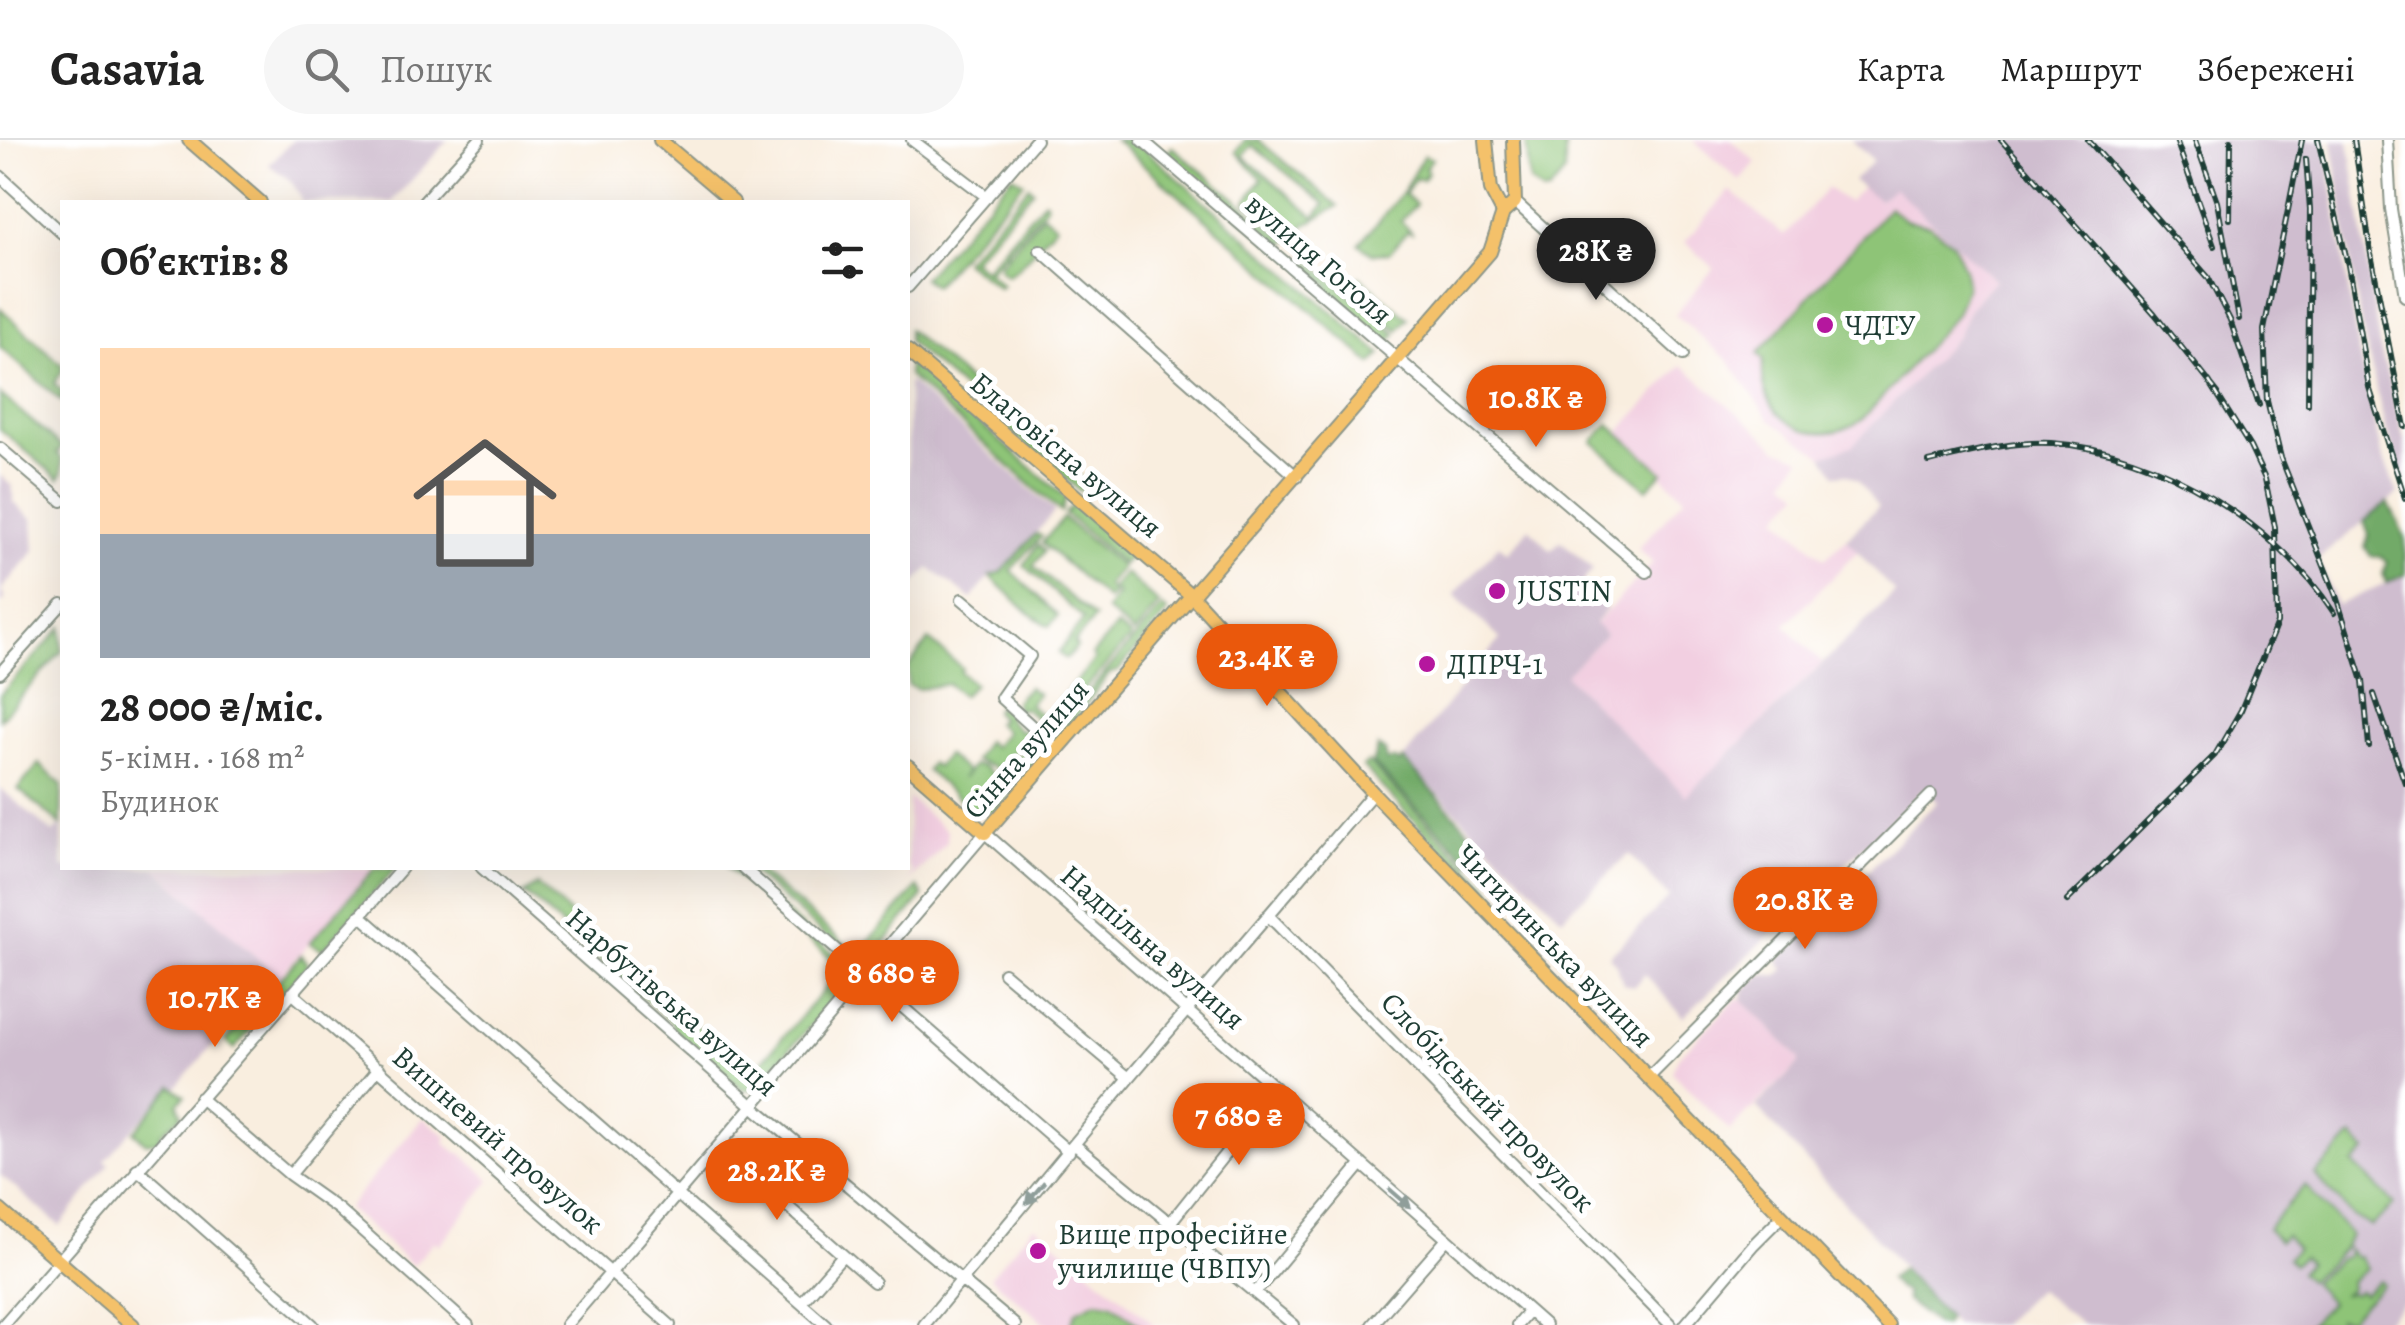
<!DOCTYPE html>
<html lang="uk">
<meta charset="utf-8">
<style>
body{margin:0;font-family:Alegreya,serif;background:#f6f6f6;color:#222;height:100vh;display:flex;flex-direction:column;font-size:38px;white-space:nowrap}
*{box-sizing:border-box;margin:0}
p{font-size:32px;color:#767676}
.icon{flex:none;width:55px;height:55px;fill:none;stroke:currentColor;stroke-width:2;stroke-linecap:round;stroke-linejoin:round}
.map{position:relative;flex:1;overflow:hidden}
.drawer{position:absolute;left:60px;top:60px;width:850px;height:670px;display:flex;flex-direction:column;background:#fff;border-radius:0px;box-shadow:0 10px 40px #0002}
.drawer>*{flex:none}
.price{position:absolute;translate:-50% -85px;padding:0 22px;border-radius:35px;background:#ea580c;color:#fff;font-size:32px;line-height:65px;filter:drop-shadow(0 2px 5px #0008)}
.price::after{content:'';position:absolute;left:50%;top:60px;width:30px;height:22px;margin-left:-15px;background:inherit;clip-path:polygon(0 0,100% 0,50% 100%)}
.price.current{background:#222;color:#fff}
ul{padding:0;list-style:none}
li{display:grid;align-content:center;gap:20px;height:530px;padding:0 40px}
li span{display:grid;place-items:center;height:310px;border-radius:0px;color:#555}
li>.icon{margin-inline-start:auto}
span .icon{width:180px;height:180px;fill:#fffc;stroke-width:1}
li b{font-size:42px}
h2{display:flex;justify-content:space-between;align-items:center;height:120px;padding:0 40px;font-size:42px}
header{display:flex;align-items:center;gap:60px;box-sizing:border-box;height:140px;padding:0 50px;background:#fff;border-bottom:2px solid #e0e0e0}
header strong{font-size:48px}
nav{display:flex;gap:55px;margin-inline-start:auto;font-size:35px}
.search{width:700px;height:90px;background:#f6f6f6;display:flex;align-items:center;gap:25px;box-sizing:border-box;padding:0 35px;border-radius:55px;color:#767676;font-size:38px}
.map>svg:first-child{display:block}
</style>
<header>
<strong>Casavia</strong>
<div class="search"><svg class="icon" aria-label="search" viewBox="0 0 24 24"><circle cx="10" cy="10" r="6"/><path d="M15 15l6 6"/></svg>Пошук</div>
<nav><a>Карта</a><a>Маршрут</a><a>Збережені</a></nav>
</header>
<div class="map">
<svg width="2405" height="1185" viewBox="0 0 2405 1185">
<rect width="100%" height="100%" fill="#fff"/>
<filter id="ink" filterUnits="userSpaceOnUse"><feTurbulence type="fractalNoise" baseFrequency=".01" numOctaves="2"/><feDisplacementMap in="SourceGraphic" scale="20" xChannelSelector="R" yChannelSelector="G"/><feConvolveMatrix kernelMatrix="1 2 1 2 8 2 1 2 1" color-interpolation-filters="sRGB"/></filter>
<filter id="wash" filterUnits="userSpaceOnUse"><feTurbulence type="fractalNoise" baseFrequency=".0048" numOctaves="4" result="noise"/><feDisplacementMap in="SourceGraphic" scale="40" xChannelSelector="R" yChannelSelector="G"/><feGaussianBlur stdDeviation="2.25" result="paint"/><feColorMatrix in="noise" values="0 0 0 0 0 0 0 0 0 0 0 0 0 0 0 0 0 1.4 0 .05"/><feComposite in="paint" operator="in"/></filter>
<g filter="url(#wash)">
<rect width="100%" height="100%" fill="#f9eedf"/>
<!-- built -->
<path fill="#f2cfe1" d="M1693 0H1731L1756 22 1740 41Z
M1863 46 1879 60 1894 47 1995 140 1969 169 1957 196 1852 307 1823 316 1770 280 1729 221 1675 174 1714 128 1685 102 1730 50 1784 96 1827 48 1848 62Z
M1682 225 1779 309 1801 318 1786 340 1800 352 1778 377 1825 419 1846 399 1858 411 1785 485 1822 523 1686 657 1565 535 1605 495 1595 484 1653 423 1638 409 1685 357 1619 296 1621 290Z
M908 658 947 691V702L909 741 913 732 908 726Z
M155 728H375L279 837Z
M1737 859H1742L1800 919 1798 925 1754 966 1753 971 1750 969 1730 991 1672 932 1679 916Z
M423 978 447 996 445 1003 457 1013H461L491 1040 439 1105 434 1101 413 1126 347 1068Z
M1034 1085 1155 1185H1047L990 1137Z"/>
<!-- industrial -->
<path fill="#cfbdcf" d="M293 0H448L392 62H299L302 59 291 41 269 25Z
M1851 0H2325L2357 206 2381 313 2398 354 2318 419 2337 465 2405 435V1161L2381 1185H2082L2037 1149 2000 1185H1955L1756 966 1798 925 1800 919 1742 859 1744 850 1761 835H1778L1785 830 1778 820 1937 662 1925 648 1683 877 1645 834 1633 847 1623 844 1616 824 1609 816 1669 757 1629 714 1562 778 1403 619 1500 499 1454 455 1499 405 1508 413 1529 388 1551 410 1561 401 1593 429 1581 444 1607 469 1595 483 1605 495 1565 535 1686 656 1895 453 1846 399 1878 367 1858 340 1846 334 1836 335 1823 316 1852 306 1957 196 1969 169 1995 140 1894 48 1879 60 1853 41 1873 21Z
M2332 0H2349L2379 204 2405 304V342L2385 287 2360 178Z
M908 241 1055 371 1002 432 990 436 972 459 929 428 908 452Z
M0 335 12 346 14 363 33 379 35 411 1 450 5 459 0 466Z
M0 648 53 693 62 684V728H155L279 837 231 891 210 875 200 887 215 902 175 949 171 947 117 1006 105 1020 109 1024 60 1086 0 1035Z"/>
<!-- green -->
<path fill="#8ec477" stroke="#568056" stroke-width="2.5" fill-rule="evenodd" d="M1115 0H1134L1381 214 1372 224Z
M1245 0H1258L1338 66 1302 87 1291 99 1246 61 1262 39 1236 12ZM1252 5 1325 64 1315 77 1243 16Z
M1526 0H1565V33L1549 52 1543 53 1530 42Z
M1172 7 1288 102 1277 109 1166 15Z
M1424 15 1432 19 1425 28 1428 32 1422 40 1416 38 1404 54 1416 64 1401 81 1413 94 1408 91 1389 113 1373 114 1359 104 1402 53Z
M1013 35 1024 42 934 146 923 138Z
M1029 46 1033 50 972 120 984 130 1044 60 1046 62V66L988 132 1002 145 999 148 964 121Z
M1889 67 1905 80 1929 85 1952 102 1964 128 1966 147 1956 174 1862 280C1815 313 1753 278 1764 219L1758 214Z
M1043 74 1056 85 1018 128 1007 136 999 129 1000 124Z
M1309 121 1396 194 1388 204 1326 152 1329 146 1313 131 1308 136 1306 126Z
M1360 137 1408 178 1398 190 1342 143Z
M0 168 62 225V231L54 244 62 251V262L0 207Z
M908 190 1090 345 1080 351 908 202Z
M908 221 1066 358 1061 372 908 236Z
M0 254 62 307 57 313 62 319V334L59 339 0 289Z
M1609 284 1663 332 1647 349 1593 302Z
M1072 366H1077L1129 411 1130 417 1123 424 1065 374Z
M1063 378 1122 427 1107 445 1113 454 1108 460 1042 403Z
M1036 394 1042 396 1011 430 1058 476 1049 486 1028 472 990 436 1002 432Z
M1038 405 1045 411 1033 426 1095 478 1074 503 1077 507 1066 519 1058 513 1084 479 1024 425Z
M1125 433 1159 464 1134 494 1106 470 1118 454 1112 448Z
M1162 467 1168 472 1118 531 1110 533 1059 599 1050 597Z
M1117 486 1131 497 1044 595 1037 590 1039 581 1024 568 1016 571 1015 561 1028 547 1038 554 1029 565 1045 578 1095 519 1092 515Z
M62 487V511L0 579V555Z
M929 500 962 528 960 532 974 544 962 556 948 544 919 549 908 545V527Z
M997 567 1008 570V580L1020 591 1028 588 1031 591 998 629 974 620 986 601 993 607 1006 592 996 583 1001 578 994 572Z
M1037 596 1048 605V610L992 674 983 665 974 672 926 630 931 623 936 627 946 615 966 631 962 639 973 625 983 627 997 638Z
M1368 622 1505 764 1495 763 1480 750 1363 627Z
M39 624 62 645 61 685 18 649Z
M375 728H396L323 810 310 803Z
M728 728H734L855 832V838L752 950 742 949 674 891 673 884 528 756 522 755 537 745 751 934 842 829Z
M747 728H755L857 814 918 747 923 756 866 825 860 826Z
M301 815 308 825 234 909 226 901Z
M172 946 185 956 178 964 182 975 161 993 160 1001 146 1003 134 992Z
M2352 996 2366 1011 2353 1024 2395 1064 2371 1086 2353 1076 2315 1035Z
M2305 1045 2350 1094 2344 1109 2309 1141 2300 1132 2309 1123 2303 1117 2293 1125 2287 1118 2297 1109 2285 1095 2279 1101 2267 1089Z
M2348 1109 2355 1117 2359 1116 2366 1129 2350 1142 2351 1149 2342 1155 2351 1153 2354 1155 2359 1151 2363 1155 2379 1140 2383 1144 2348 1180 2338 1179V1185H2309L2331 1163 2312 1143 2338 1120 2348 1116Z
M1097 1161 1111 1163 1140 1185H1071L1077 1171Z"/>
<!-- forest -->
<path fill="#72aa68" stroke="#48744e" stroke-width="2.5" d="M2388 362 2405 397V435L2386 443 2383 433 2387 422 2380 416H2371L2365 407 2369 395 2364 382Z
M1378 607 1385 611 1387 621 1394 619 1400 623 1403 619 1486 709 1470 722 1372 623Z
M1902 1129 1948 1178 1944 1185 1936 1184 1906 1161 1905 1152 1897 1148 1889 1139Z"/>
</g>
<g filter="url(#ink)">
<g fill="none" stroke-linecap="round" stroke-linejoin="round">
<!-- minor casing -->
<g stroke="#8c968a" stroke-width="14">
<path id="minor" d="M912 0 987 57
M1142 0 1647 432
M2387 0 2391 69 2405 156
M0 36 62 93
M423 62 479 0
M1515 62 1683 215
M1040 110 1297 337
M908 147 1036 0
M0 308 62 361
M962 459 1030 516 1001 558 1058 610
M0 533 62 464
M482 728 762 974 1015 1185
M743 728 1069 1012
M360 775 826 1185
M1268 775 1671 1185
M1004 833 1129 938
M292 853 670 1185
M1648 938 1931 655
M200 958 290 1035 338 1069 468 1185
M1075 1005 1294 1185
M719 1006 843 1115 801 1163
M137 1029 313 1185
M290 1035 379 928
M1170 1083 1277 949
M843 1115 874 1142
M1255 1153 1362 1024
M3 1185 402 728
M566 1185 985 693 1545 1185
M924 1185 1129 938 1373 653
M1372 1185 1447 1099
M1517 1185 1529 1171
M1685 1185 1753 1105 1782 1076"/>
</g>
<!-- major casing -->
<g stroke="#8c968a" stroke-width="16">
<path id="major" d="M189 0 260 62
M660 0 733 62
M1486 0 1491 50 1503 73
M908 211 1193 457 1373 653 1888 1185
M908 626 985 693 1490 112 1503 73 1515 62 1513 0
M0 1070 133 1185"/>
</g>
<!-- minor -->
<use href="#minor" stroke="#fff" stroke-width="10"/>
<!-- major -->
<use href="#major" stroke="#f4c16a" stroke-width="12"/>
<!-- rail casing -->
<g stroke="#1f3d34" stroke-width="6">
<path id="rail" d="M2001 0 2155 174 2218 253
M2088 0 2208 137 2230 180 2259 265
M2176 0 2214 106
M2195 0 2217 62 2239 179
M2302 0 2264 190 2267 261 2281 318 2336 456 2363 541 2369 606
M2318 0 2348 125 2369 247 2405 358
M2354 0 2371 114 2405 287
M2306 19 2310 70 2308 264
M2230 79 2231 0
M1929 322C1969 313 2009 301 2051 303 2158 310 2277 384 2334 473
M2374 554 2405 643
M2067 761 2215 615 2241 570 2277 483 2275 387 2265 339 2250 307 2209 241"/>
</g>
<!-- rail -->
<use href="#rail" stroke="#fff" stroke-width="2.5" stroke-dasharray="8" stroke-linecap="butt"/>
</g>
<!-- one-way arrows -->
<defs><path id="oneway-solid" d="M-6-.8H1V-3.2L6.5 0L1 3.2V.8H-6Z" transform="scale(2.5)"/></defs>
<g fill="#8f9e9a">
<use href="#oneway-solid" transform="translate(1035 1053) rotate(130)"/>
<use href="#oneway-solid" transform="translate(1400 1058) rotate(41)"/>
</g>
</g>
<!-- markers -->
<g fill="#b5179e" stroke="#fff" stroke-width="4">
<circle cx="1825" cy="185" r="10"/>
<circle cx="1497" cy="451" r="10"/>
<circle cx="1427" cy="524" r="10"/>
<circle cx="1038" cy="1111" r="10"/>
</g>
<g text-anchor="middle" stroke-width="10" stroke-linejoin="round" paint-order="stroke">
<!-- street labels -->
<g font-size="30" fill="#1f3d34" stroke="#fff">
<text transform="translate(1319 119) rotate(41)" y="10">вулиця Гоголя</text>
<text transform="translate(1066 315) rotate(40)" y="10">Благовісна вулиця</text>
<text transform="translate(1026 609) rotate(-49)" y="10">Сінна вулиця</text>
<text transform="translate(1555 806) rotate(46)" y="10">Чигиринська вулиця</text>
<text transform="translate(1153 807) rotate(41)" y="10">Надпільна вулиця</text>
<text transform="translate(672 862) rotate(41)" y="10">Нарбутівська вулиця</text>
<text transform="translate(1488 962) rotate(46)" y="10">Слобідський провулок</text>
<text transform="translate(498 1000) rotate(41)" y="10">Вишневий провулок</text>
</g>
<!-- poi labels -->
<g font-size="30" fill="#1f3d34" stroke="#fff" text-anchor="start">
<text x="1845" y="195">ЧДТУ</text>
<text x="1517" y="461">JUSTIN</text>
<text x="1447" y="534">ДПРЧ-1</text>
<text x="1058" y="1104">Вище професійне<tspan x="1058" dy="34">училище (ЧВПУ)</tspan></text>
</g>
</g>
</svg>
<b class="price current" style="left:1596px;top:163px">28K ₴</b>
<b class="price" style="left:1536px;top:310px">10.8K ₴</b>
<b class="price" style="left:1267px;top:569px">23.4K ₴</b>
<b class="price" style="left:1805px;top:812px">20.8K ₴</b>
<b class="price" style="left:892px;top:885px">8 680 ₴</b>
<b class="price" style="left:215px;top:910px">10.7K ₴</b>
<b class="price" style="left:1239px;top:1028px">7 680 ₴</b>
<b class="price" style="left:777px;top:1083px">28.2K ₴</b>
<section class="drawer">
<h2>Об’єктів: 8<svg class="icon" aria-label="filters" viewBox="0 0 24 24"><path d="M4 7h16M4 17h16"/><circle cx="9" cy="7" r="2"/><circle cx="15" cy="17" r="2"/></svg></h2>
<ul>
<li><span style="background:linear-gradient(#ffd9b3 60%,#9aa5b1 0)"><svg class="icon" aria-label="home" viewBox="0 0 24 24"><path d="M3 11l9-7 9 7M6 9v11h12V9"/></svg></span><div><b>28 000 ₴/міс.</b><p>5-кімн. · 168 m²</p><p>Будинок</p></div></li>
</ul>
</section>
</div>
